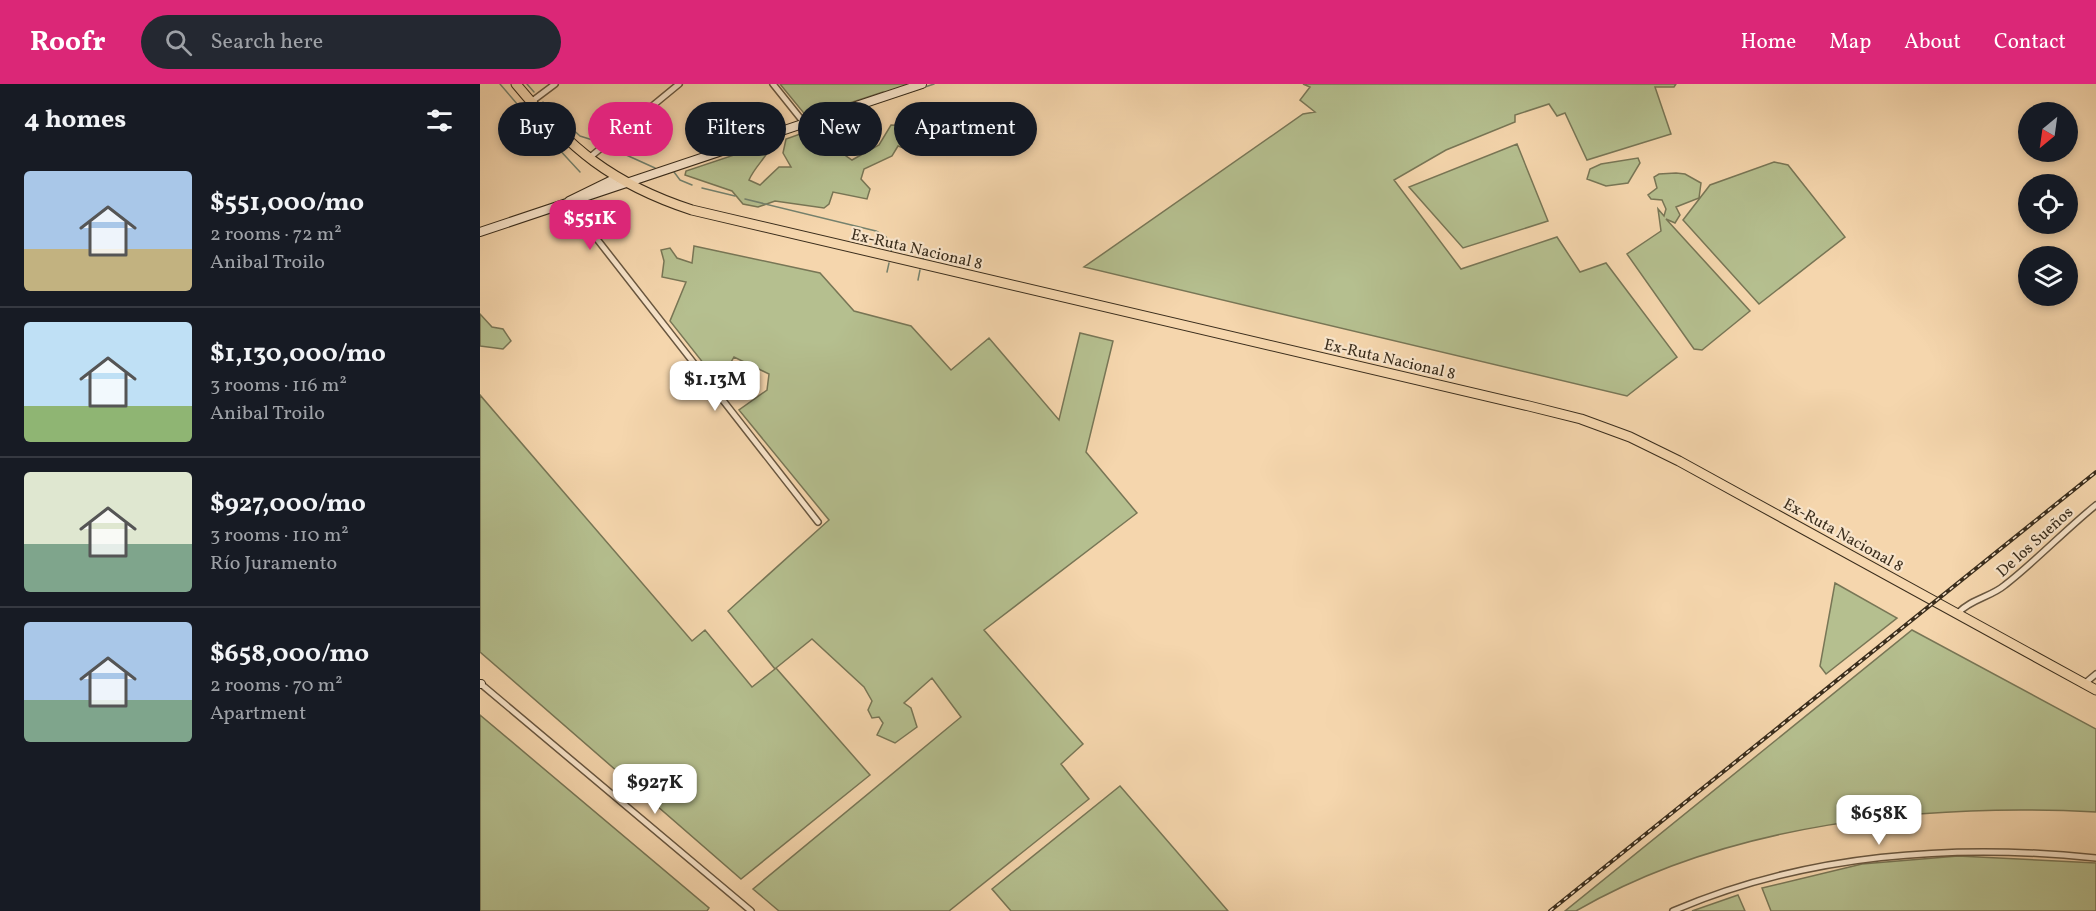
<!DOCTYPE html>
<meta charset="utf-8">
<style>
body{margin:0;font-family:Vollkorn,serif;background:#242831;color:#f1f3f6;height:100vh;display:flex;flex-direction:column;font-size:22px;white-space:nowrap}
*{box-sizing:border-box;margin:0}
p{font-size:20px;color:#9ea1a6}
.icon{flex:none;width:33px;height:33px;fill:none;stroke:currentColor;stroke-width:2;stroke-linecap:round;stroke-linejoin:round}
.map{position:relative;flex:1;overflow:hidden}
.panel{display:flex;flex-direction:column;background:#171b24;width:480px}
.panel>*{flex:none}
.banner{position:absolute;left:18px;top:18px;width:570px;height:54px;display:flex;gap:12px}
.needle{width:39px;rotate:209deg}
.fabs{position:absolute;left:1538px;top:18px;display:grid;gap:12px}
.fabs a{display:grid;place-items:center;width:60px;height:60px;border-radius:50%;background:#171b24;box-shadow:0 3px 9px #0003;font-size:30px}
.price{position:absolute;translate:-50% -51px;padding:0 14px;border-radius:12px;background:#fff;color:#222;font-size:20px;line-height:39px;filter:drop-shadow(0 2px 3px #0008)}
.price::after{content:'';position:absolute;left:50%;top:36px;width:18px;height:14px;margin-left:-9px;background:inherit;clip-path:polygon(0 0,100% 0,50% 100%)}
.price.on{background:#db2777;color:#fff}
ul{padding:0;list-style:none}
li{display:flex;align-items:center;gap:18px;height:150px;padding:0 24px}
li+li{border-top:2px solid #363941}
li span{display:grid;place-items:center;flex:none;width:168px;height:120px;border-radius:6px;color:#555}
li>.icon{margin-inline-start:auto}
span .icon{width:72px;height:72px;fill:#fffc;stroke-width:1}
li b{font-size:26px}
h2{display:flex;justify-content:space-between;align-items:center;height:72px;padding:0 24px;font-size:26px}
.chip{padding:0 21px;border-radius:27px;background:#171b24;box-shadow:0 3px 9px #0003;font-size:21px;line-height:54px}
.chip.on{background:#db2777;color:#fff}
header{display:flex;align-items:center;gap:36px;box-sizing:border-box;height:84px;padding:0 30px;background:#db2777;color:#fff}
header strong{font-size:28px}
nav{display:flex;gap:33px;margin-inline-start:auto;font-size:21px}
.search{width:420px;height:54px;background:#242831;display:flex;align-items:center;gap:15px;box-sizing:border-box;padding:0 21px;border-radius:33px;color:#9ea1a6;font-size:22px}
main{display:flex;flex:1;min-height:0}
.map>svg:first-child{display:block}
</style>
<header>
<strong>Roofr</strong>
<div class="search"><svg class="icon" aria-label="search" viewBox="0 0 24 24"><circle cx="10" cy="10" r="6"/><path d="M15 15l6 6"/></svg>Search here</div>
<nav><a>Home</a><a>Map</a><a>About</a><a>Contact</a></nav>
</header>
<main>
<section class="panel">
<h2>4 homes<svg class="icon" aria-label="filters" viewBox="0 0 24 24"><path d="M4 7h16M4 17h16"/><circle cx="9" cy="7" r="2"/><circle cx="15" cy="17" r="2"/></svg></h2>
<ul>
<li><span style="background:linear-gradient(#a9c7e8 65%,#c2b280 0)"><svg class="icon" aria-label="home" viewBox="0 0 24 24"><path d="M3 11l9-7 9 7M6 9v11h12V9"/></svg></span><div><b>$551,000/mo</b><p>2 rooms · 72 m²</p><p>Anibal Troilo</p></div></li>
<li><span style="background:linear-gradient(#bfe0f5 70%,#8fb573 0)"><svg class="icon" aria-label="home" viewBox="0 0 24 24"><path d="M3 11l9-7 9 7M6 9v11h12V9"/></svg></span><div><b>$1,130,000/mo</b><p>3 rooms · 116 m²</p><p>Anibal Troilo</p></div></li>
<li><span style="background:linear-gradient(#dfe7d0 60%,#7fa58c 0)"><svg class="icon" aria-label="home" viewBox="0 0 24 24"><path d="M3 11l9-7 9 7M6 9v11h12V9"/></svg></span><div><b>$927,000/mo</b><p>3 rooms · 110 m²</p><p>Río Juramento</p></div></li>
<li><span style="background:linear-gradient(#a9c7e8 65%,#7fa58c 0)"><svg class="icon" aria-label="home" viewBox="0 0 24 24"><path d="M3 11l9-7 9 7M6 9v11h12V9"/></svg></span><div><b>$658,000/mo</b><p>2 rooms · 70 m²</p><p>Apartment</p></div></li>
</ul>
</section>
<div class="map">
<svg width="1616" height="827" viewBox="0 0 1616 827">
<rect width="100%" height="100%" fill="#f5d6ad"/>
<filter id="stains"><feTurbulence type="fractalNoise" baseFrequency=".00333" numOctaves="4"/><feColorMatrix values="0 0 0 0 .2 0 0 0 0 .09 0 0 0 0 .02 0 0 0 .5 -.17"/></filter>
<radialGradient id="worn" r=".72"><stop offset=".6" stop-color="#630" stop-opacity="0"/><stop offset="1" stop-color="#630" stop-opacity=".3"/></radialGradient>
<!-- green -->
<path fill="#b5bf8f" stroke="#787656" stroke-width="1.5" d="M300 0H442L408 10 403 8 327 33Z
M823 0H1196L1194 3H1175L1191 50 1107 76 1085 29 1077 32 1069 20 1035 31V38L966 66 914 96 981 185 1077 153 1100 188 1126 179 1197 273 1147 312 604 183 823 30 835 28 820 16 830 3Z
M169 41 183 48V56L163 63 153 59 151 51 155 46Z
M411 41 431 42 437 63 432 67 418 62 412 72 384 85 381 95 390 105 387 115 353 108 349 120 344 124 295 117 278 123 263 120 252 107 205 91 206 87 293 58C289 71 275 82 269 96L280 101 299 83H311L303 69 306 55 340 43 356 65 372 76 399 61Z
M1037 60 1068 137 983 164 929 103Z
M1158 74 1160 79 1148 99 1126 102 1107 95 1110 85 1121 80Z
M1294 78 1308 81 1365 153 1279 220 1203 136 1230 101Z
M1196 89 1205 90 1221 99 1219 114 1196 123 1200 131 1195 139 1186 135 1270 227 1222 266 1214 265 1147 170 1181 147 1178 125 1184 132 1186 125 1182 116 1171 115 1168 111 1177 104 1174 93 1179 90Z
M214 162 340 189 374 227 431 242 471 286 509 254 579 336 600 249 633 257 606 368 657 429 504 546 603 660 581 680 609 715 469 827H299L273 805 481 633 452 594 424 619 431 624 437 643 415 659 397 651 403 639 399 633 392 634 388 626 392 617 384 603 332 555 296 584 390 691 261 795 0 568V311L212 557 225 546 272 603 295 585 248 527 349 436 259 326 287 306 289 290 254 273 239 299 190 237 206 198 182 193 184 177 181 166 190 164 197 174 212 179Z
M0 230 12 243 23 245 31 257 23 265 0 262Z
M1355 499 1417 534 1346 590 1340 582Z
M1432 546 1616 645V728C1444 719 1247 739 1096 827H1085Z
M0 631 229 824 227 827H0Z
M640 702 748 827H531L512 805Z
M1478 772 1616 779V827H1291L1282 804 1382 780Z
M1258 811 1265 827H1212Z"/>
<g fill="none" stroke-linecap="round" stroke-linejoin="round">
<!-- stream -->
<path stroke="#75826e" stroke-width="1.5" d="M20 0 44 28
M47 0 54 8
M63 18 100 52 122 59
M51 35 100 88
M133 65 175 84
M256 66 454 0
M194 88 200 96 212 101
M222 104 255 112
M265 115 396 147 406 153 412 162 411 168
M412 162 423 165
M434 167 444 172 443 175
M407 188 409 179
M438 196 440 186"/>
<!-- street casing -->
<g stroke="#695740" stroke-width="8">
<path id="street" d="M293 0 325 40
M51 18 75 0
M109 74 199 0
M88 118 338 438
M1478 529C1491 515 1511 513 1525 501 1557 476 1585 446 1616 421
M1 600 271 827
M1604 600 1616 590
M1193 827C1325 770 1474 759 1616 774"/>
</g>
<!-- secondary casing -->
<g stroke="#3a2d1c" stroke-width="10">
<path id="secondary" d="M89 117 136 94
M0 148 442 0
M0 600H1"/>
</g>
<!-- primary casing -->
<g stroke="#3a2d1c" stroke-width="11">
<path id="primary" d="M36 0C89 64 132 100 212 126L1049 322 1101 335 1150 353 1199 377 1616 606"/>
</g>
<!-- street -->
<use href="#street" stroke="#f8e4ca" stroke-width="5"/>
<!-- secondary -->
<use href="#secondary" stroke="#f8e4ca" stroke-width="8"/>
<!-- primary -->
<use href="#primary" stroke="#f5d6ad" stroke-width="9"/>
<!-- rail casing -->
<g stroke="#3a2d1c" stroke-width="4">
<path id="rail" d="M1070 827 1616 388"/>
</g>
<!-- rail -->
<use href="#rail" stroke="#f8e4ca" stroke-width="1.5" stroke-dasharray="4.5" stroke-linecap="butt"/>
</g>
<g text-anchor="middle" stroke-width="4.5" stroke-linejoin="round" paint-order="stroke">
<!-- street labels -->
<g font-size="16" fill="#3a2d1c" stroke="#f8e4ca">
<text transform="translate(437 164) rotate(13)" y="6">Ex-Ruta Nacional 8</text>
<text transform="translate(910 274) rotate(13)" y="6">Ex-Ruta Nacional 8</text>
<text transform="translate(1364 450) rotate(29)" y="6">Ex-Ruta Nacional 8</text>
<text transform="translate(1554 457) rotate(-42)" y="6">De los Sueños</text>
</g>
</g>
<rect width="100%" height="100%" filter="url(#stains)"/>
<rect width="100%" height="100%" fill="url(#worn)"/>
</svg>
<div class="fabs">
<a><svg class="needle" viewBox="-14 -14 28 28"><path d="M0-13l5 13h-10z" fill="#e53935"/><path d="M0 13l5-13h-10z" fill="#9ea1a6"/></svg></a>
<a><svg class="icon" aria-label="locate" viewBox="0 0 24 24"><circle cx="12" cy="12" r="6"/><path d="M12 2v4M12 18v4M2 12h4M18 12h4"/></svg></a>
<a><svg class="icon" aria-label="layers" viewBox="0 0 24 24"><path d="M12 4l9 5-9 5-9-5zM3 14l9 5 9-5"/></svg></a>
</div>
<b class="price on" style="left:110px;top:167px">$551K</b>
<b class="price" style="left:235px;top:328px">$1.13M</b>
<b class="price" style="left:175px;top:731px">$927K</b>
<b class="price" style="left:1399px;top:762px">$658K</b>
<div class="banner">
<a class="chip">Buy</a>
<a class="chip on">Rent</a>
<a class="chip">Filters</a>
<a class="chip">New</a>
<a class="chip">Apartment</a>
</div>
</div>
</main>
